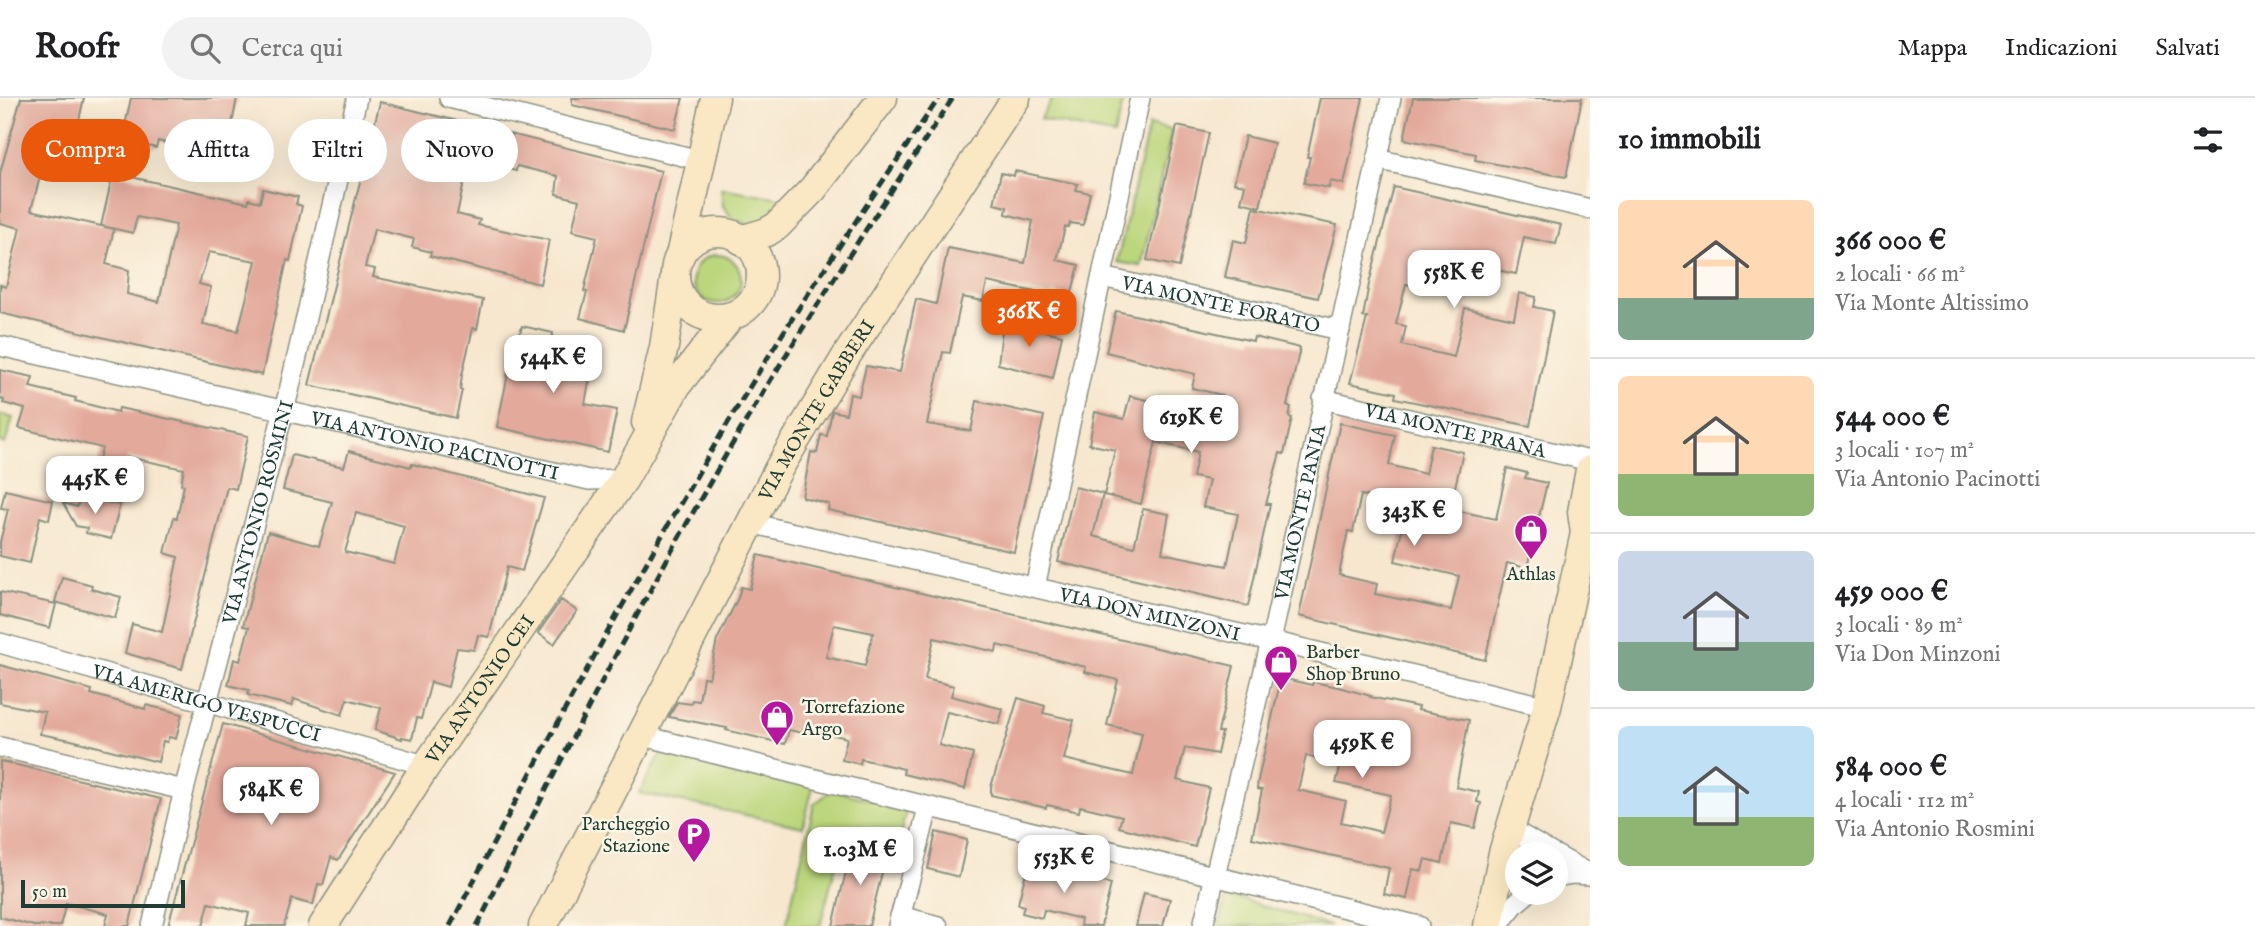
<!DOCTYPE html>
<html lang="it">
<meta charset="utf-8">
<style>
body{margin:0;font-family:"IM FELL English",serif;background:#f2f2f2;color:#202124;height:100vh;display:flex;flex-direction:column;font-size:26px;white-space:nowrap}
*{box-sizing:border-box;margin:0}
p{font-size:23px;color:#757577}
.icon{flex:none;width:38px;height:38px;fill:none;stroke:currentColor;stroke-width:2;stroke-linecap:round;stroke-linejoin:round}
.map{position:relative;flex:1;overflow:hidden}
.details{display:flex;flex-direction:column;background:#fff;width:665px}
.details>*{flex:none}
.guide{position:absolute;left:21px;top:21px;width:665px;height:63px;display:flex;gap:14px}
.controls{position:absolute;left:1505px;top:744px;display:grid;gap:14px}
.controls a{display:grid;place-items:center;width:63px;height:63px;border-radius:50%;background:#fff;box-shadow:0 7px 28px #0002;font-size:35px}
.scale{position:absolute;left:21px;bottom:18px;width:164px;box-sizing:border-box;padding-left:7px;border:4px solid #1f3d34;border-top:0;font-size:19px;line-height:24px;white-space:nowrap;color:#1f3d34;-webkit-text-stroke:5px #fcf5e5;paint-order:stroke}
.price{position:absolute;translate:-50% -60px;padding:0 16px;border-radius:14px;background:#fff;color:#222;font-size:23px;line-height:46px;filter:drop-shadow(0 2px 4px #0008)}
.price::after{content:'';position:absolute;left:50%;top:42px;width:21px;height:16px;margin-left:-10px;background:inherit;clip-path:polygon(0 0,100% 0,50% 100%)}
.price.selected{background:#ea580c;color:#fff}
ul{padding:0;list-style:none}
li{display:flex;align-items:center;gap:21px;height:175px;padding:0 28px}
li+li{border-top:2px solid #e0e0e0}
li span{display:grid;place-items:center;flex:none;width:196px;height:140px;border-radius:10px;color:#555}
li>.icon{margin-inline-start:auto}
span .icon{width:84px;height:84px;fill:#fffc;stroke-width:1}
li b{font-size:30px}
h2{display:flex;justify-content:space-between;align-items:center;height:84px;padding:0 28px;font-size:30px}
.tag{padding:0 24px;border-radius:32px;background:#fff;box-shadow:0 7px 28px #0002;font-size:24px;line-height:63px}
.tag.selected{background:#ea580c;color:#fff}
header{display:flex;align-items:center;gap:42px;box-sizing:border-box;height:98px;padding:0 35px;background:#fff;border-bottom:2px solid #e0e0e0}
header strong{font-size:33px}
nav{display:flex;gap:38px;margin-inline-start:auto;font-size:24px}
.search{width:490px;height:63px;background:#f2f2f2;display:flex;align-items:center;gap:18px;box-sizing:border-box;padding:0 24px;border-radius:38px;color:#757577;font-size:26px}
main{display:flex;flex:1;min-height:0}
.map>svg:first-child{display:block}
</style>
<header>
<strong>Roofr</strong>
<div class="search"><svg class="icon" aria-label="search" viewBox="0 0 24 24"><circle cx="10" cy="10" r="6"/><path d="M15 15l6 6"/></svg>Cerca qui</div>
<nav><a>Mappa</a><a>Indicazioni</a><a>Salvati</a></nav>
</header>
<main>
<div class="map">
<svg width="1590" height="828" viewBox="0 0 1590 828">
<rect width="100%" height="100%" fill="#fcf5e5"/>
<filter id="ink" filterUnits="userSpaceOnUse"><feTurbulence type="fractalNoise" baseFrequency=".0143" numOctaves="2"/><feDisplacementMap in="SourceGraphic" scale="14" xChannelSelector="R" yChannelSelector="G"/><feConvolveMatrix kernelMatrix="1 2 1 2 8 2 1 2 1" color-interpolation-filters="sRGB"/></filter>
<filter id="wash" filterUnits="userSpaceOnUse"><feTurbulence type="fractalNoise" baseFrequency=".00686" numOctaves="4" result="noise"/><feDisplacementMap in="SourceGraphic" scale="28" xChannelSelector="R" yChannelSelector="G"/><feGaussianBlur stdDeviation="1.57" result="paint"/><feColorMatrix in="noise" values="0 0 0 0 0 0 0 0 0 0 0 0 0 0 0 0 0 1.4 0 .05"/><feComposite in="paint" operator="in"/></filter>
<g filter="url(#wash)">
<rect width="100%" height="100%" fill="#f7e7cf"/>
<!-- green -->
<path fill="#bbd67c" stroke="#6d8a58" stroke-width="2" d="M1053 0H1124L1115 37 1040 21Z
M1149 27 1172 32 1141 168 1117 164Z
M721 90 786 101 769 121 749 126 733 121 723 108Z
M693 181a24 24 0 1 1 48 0a24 24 0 1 1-48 0Z
M0 316 13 320 5 346 0 344Z
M665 649 814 685 803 729 639 695Z
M832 692 907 711 896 751 843 739 820 828H786L814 706Z
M1227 797 1330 828H1219Z"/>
<g id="blocks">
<!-- building -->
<path fill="#e3aa9c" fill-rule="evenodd" d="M21 0H84L77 31 49 46 31 112 101 128 113 75 248 105 249 101 260 104 263 91 298 99 296 106 302 108 290 163 287 162 262 277 0 215V187L6 189 20 130 0 125V75ZM137 119 176 127 159 204 127 196 129 172 106 166 114 131 102 128 133 135ZM209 154 256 163 238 233 203 226 211 189 199 186Z
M131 0H237L225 63 196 57 197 52 158 43 156 50 122 41Z
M572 0H683L675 31 572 7Z
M1320 0H1363L1344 86 1330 83 1329 90 1304 85 1310 59H1307Z
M1413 0H1582L1566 79 1475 62 1476 56 1404 41Z
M380 4 661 73 624 232 580 220 587 194 584 193 597 139 572 133 579 102 556 96 558 78 517 68 516 73 469 62 457 116 480 122 478 127 549 142 540 186 430 158 431 154 412 149 414 141 374 131 365 169 375 171 373 179 483 202 477 231 473 230 462 277 460 292H462L456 320 309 287Z
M1177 28 1209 35 1179 169 1147 162Z
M1245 38 1274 45 1260 109 1241 104 1245 87 1234 85Z
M1015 73 1078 86 1076 92 1090 95 1083 127 1070 125 1069 129H1065L1057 162 1079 167 1071 198 1051 194 1050 197 987 184 983 203 962 199 950 255 943 254 927 326 971 333 977 303 1044 318 1014 454 828 412 829 406 802 399 811 354 817 355 821 337 827 338 832 313 846 316 850 296 859 298 866 268 900 274 916 201 936 206 948 150 1025 165 1033 123 1006 116 1007 109 994 106 1001 75 1014 78Z
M1394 89 1561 127 1556 146 1524 139 1516 176 1487 170 1485 180 1459 174 1456 190 1426 182V184L1417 183 1416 188 1406 186 1396 226 1406 228 1402 247 1454 259 1465 210 1514 221 1519 195 1536 199 1534 209 1553 213 1530 328 1395 300 1396 295 1350 285 1367 220 1363 219 1369 186Z
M1254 110 1337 127 1318 200 1225 179 1233 142 1246 145Z
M1116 213 1253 243 1254 239 1300 250 1287 308 1291 309 1289 319 1292 320 1284 356 1280 355 1266 406H1270L1248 508 1058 464 1075 389 1103 396 1093 438 1134 449 1143 411 1169 416 1162 455 1227 468 1238 416 1203 409 1209 382 1193 379 1198 354 1156 344 1141 406 1104 397 1115 352 1089 346 1095 314 1124 321 1130 298 1168 307 1164 322 1214 334 1222 297 1192 290 1195 276 1106 254Z
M1003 225 1044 231V233L1062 237 1053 280 998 266Z
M522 228 553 235 551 253 593 262 585 306 617 312 608 354 497 329 515 242 518 243Z
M0 272 33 279 30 289 76 300 75 303 118 314 119 310 248 338 236 391 227 389 182 571 125 555 132 526 162 534 178 459 165 455 174 419 177 420 184 387 181 386 184 371 128 359 124 375 97 369 102 350 19 330 25 311 3 305 4 302 0 301Z
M1340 325 1395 337 1389 367 1425 376 1431 347 1463 354 1450 411 1496 421 1507 370 1527 375 1525 380 1547 385 1527 470 1507 465 1485 562 1299 518ZM1361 397 1407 408 1395 463 1459 478 1451 512 1375 496 1377 486 1339 477 1348 433 1353 434Z
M349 353 411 369 412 366 544 400 522 473 507 469 489 539 478 537 474 552 457 550 448 589 431 584 421 621 417 620 412 641 402 639V641L375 632 381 610 347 601 342 617 294 601 292 608 248 597 249 592 228 587 234 561 240 563 249 529 243 528 268 434 319 448 332 404 283 392 292 357 344 369ZM356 415 404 428 394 466 345 454Z
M5 392 53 403 49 422 40 419 30 465 0 458V444L8 411 1 410Z
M80 398 120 407 111 441 86 435 87 430 76 428 63 405 77 409Z
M758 457 1234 568 1218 634H1222L1217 656 1185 650 1177 682 1209 690 1195 749 1119 729 1122 718 1080 708 1079 714 1047 707 1046 710 991 697V689L1018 600 1045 608 1043 615 1074 622 1064 661 1133 677 1142 635 1107 627 1118 582 1085 574 1086 569 997 547 996 554 934 540 925 581 954 588 951 598 1003 611 999 626 947 614 939 647 973 656 965 691 903 676 904 671 861 661 860 666 842 662 847 640 804 630 803 635 789 632 785 646 726 632 727 630 669 619 677 604 691 606 692 602 699 603 703 579 709 580 717 542 738 500 741 489 750 491ZM834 527 873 535 865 568 826 559Z
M62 479 92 487 91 491 121 499 115 520 55 504Z
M0 494 56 506 50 530 0 517Z
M561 502 577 513 554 546 538 535Z
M0 567 92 592 91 596 145 611 146 607 182 616 176 641 169 639 167 644 163 643 158 664 71 642 40 636 45 614 0 605Z
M1281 580 1312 587 1313 584 1338 589 1371 598 1370 599 1418 609 1417 612 1469 622 1456 689 1479 694 1477 704 1481 705 1475 730 1451 725 1442 765 1425 761 1422 773 1413 771 1407 801 1384 796 1389 770 1252 740 1262 692 1257 691 1258 682ZM1306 658 1341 666 1336 685 1391 697 1381 734 1341 724 1346 703 1298 692Z
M223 626 395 674 338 762 331 759 323 787 318 786 313 807 292 801 284 828H246L249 815 209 805 203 828H168Z
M0 663 161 701 129 828H105L108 816 66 805 60 828H34L0 819Z
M936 734 967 742 959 779 928 771Z
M853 744 878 750 877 755 886 758 869 828H833Z
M1028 766 1111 786 1101 828H1080L1081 821 1044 812 1042 820 1022 815 1024 808 1018 806Z
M1144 795 1170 801 1163 828H1136Z"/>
</g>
</g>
<g filter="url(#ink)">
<use href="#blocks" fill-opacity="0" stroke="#8b9282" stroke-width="2"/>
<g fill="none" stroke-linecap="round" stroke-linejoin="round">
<!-- street casing -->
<g stroke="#8b9282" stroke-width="22">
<g id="street">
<path d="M449 0 703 63"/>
<path d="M1377 61 1590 111"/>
<path id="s1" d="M1102 179 1340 232"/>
<path id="s2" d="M0 248 589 382 624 381"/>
<path id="s3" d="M1323 301 1590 363"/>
<path id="s4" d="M750 425 1271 543 1547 609"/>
<path d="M1035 489 1140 0"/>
<path id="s5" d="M0 545 414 664"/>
<path d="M640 637C899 703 1159 764 1419 828"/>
<path d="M0 649 184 692"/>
<path d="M1510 730 1553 756"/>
<path d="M1556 757 1590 776"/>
<path d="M1556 779 1573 776 1589 777"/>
<path d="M900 818 938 828"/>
<path id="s6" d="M152 828 184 692 289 293 357 0"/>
<path d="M898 828 928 710"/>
<path id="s7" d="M1203 828 1271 543 1391 0"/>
<path d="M1497 828 1516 805 1529 794"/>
</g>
</g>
<!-- secondary casing -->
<g stroke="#8b9282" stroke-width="31">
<g id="secondary">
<circle cx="718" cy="177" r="43"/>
<path d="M741 142 767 134 777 128 813 91 883 0"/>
<path d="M680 158 715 0"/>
<path d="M646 324 664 249 675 178"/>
<path d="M1585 435 1582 414 1590 372"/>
<path id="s8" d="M323 828 424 671 624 381 677 287 730 219"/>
<path id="s9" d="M543 828 779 370 847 257 1016 0"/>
<path d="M1488 828 1503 755 1547 609 1585 435 1590 427"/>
</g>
</g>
<!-- street -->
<use href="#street" stroke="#fff" stroke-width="19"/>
<!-- secondary -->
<use href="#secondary" stroke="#fae7c3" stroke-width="28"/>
<!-- rail -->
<path stroke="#1f3d34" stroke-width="5" stroke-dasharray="10 5" stroke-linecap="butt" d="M450 828C552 633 657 438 773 251 826 166 883 83 939 0
M477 828C552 680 626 532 708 388 784 255 868 127 953 0"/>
</g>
</g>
<!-- icons -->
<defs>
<g id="shop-pin" transform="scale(1.75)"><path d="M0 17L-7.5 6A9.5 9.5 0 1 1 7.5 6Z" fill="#b5179e" stroke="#fcf5e5"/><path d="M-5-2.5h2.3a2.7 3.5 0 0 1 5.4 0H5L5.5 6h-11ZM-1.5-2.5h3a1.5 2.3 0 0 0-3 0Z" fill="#fff"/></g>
<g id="parking-pin" transform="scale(1.75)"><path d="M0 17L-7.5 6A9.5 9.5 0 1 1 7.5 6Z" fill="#b5179e" stroke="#fcf5e5"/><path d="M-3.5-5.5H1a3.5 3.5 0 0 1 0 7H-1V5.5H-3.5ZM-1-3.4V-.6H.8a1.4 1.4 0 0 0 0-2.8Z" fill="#fff"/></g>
</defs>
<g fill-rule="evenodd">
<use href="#shop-pin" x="1531" y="433"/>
<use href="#shop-pin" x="1281" y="564"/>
<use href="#shop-pin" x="777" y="619"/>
<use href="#parking-pin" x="694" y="736"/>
</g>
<g text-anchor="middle" stroke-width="5" stroke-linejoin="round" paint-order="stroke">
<!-- street labels -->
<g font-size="19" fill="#1f3d34" stroke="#fcf5e5">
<text dy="7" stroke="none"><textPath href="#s1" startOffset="122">VIA MONTE FORATO</textPath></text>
<text dy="7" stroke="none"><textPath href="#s9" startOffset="584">VIA MONTE GABBERI</textPath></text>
<text dy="7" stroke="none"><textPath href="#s3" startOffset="136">VIA MONTE PRANA</textPath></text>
<text dy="7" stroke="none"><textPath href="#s2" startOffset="446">VIA ANTONIO PACINOTTI</textPath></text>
<text dy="7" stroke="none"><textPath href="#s6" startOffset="427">VIA ANTONIO ROSMINI</textPath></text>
<text dy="7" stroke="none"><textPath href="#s7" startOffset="425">VIA MONTE PANIA</textPath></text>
<text dy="7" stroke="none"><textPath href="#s4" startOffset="410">VIA DON MINZONI</textPath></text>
<text dy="7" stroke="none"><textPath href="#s8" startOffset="284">VIA ANTONIO CEI</textPath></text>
<text dy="7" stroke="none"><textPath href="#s5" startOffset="215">VIA AMERIGO VESPUCCI</textPath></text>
</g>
<!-- poi labels -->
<g font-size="19" fill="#1f3d34" stroke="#fcf5e5" text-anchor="start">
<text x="1531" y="482" text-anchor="middle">Athlas</text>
<text x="1306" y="560">Barber<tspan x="1306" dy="22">Shop Bruno</tspan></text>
<text x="802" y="615">Torrefazione<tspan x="802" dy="22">Argo</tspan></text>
<text x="670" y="732" text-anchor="end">Parcheggio<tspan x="670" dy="22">Stazione</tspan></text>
</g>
</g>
</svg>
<div class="controls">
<a><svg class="icon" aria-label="layers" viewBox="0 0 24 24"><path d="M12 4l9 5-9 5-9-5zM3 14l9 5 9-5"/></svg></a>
</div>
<div class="scale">50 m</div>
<b class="price" style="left:1454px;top:212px">558K €</b>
<b class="price selected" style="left:1029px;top:251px">366K €</b>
<b class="price" style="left:553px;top:297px">544K €</b>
<b class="price" style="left:1191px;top:357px">619K €</b>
<b class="price" style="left:95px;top:418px">445K €</b>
<b class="price" style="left:1414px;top:450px">343K €</b>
<b class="price" style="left:1362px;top:682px">459K €</b>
<b class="price" style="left:271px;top:729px">584K €</b>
<b class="price" style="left:860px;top:789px">1.03M €</b>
<b class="price" style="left:1064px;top:797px">553K €</b>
<div class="guide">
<a class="tag selected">Compra</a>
<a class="tag">Affitta</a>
<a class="tag">Filtri</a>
<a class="tag">Nuovo</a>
</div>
</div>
<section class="details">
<h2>10 immobili<svg class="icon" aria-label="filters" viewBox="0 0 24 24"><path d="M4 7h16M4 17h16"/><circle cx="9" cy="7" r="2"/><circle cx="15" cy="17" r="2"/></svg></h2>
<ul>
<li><span style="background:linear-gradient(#ffd9b3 70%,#7fa58c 0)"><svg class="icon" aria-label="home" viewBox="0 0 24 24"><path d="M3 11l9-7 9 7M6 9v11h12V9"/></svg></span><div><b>366 000 €</b><p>2 locali · 66 m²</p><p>Via Monte Altissimo</p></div></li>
<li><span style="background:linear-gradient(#ffd9b3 70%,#8fb573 0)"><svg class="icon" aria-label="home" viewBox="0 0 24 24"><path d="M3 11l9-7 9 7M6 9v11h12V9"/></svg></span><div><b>544 000 €</b><p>3 locali · 107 m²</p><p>Via Antonio Pacinotti</p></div></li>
<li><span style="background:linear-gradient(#c9d6e8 65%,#7fa58c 0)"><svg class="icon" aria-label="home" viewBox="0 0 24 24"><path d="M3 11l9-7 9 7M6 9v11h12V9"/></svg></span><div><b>459 000 €</b><p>3 locali · 89 m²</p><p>Via Don Minzoni</p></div></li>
<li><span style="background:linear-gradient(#bfe0f5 65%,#8fb573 0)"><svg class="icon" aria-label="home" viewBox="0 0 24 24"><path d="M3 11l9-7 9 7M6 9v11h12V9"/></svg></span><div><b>584 000 €</b><p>4 locali · 112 m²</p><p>Via Antonio Rosmini</p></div></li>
</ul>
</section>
</main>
